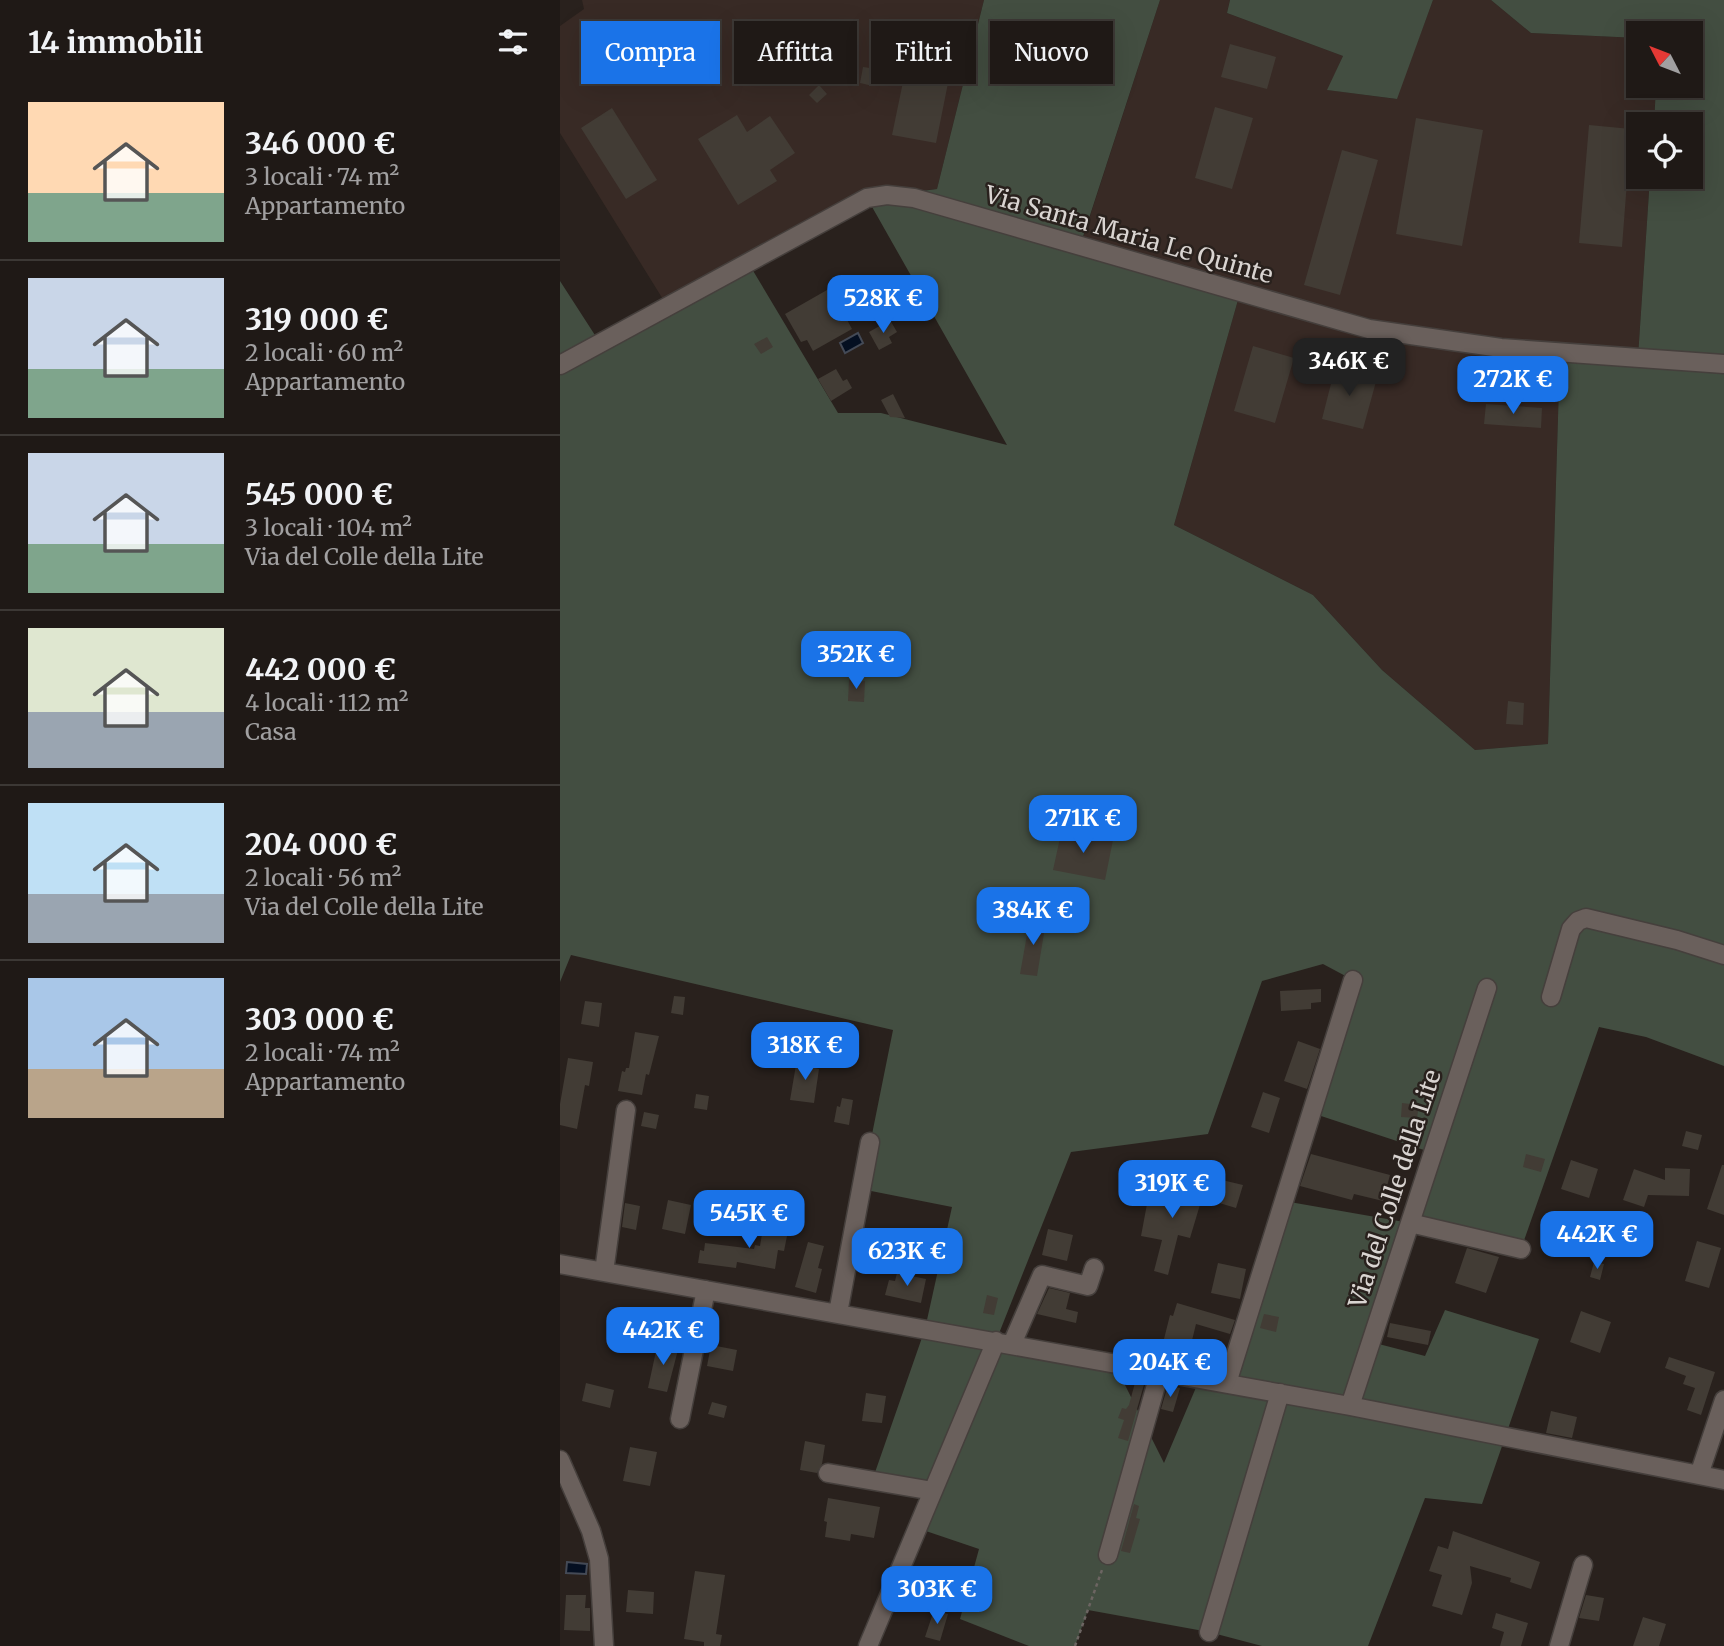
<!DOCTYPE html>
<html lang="it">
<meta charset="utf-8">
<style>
body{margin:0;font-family:Merriweather,serif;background:#27221f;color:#f1f3f6;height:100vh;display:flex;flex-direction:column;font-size:26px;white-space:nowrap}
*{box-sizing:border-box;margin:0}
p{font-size:23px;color:#a1a0a1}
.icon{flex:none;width:38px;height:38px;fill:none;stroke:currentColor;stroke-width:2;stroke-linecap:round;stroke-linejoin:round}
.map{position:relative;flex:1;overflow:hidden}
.side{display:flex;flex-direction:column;background:#1f1916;width:560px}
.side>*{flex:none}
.hud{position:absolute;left:21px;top:21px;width:665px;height:63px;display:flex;gap:14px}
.needle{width:46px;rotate:312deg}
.tools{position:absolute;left:1066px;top:21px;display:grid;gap:14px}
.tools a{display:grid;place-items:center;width:77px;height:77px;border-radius:0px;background:#1f1916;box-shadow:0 7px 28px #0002,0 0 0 2px #3c3835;font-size:35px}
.price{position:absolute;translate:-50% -60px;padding:0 16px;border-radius:14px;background:#1a73e8;color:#fff;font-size:23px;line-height:46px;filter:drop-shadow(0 2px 4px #0008)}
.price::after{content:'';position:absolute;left:50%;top:42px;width:21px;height:16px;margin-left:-10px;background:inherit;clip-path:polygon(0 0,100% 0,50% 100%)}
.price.on{background:#222;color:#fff}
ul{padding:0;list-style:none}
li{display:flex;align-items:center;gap:21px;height:175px;padding:0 28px}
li+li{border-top:2px solid #3c3835}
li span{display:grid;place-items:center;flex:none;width:196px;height:140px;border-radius:0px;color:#555}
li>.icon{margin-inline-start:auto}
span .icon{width:84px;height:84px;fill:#fffc;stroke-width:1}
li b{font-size:30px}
h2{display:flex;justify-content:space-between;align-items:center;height:84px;padding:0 28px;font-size:30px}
.pill{padding:0 24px;border-radius:0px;background:#1f1916;box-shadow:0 7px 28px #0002,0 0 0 2px #3c3835;font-size:24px;line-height:63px}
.pill.on{background:#1a73e8;color:#fff}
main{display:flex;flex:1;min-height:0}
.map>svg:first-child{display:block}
</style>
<main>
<section class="side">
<h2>14 immobili<svg class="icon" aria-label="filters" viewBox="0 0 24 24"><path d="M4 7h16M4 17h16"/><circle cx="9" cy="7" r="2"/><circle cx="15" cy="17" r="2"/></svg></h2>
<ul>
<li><span style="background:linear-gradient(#ffd9b3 65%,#7fa58c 0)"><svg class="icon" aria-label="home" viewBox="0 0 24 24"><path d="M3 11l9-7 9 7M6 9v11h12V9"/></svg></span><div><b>346 000 €</b><p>3 locali · 74 m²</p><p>Appartamento</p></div></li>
<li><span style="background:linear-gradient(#c9d6e8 65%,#7fa58c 0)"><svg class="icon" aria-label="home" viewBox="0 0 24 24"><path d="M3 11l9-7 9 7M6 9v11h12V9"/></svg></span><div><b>319 000 €</b><p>2 locali · 60 m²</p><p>Appartamento</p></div></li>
<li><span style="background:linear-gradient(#c9d6e8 65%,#7fa58c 0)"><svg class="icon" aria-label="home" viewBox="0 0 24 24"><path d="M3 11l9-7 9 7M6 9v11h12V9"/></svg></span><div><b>545 000 €</b><p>3 locali · 104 m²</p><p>Via del Colle della Lite</p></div></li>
<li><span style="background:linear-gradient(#dfe7d0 60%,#9aa5b1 0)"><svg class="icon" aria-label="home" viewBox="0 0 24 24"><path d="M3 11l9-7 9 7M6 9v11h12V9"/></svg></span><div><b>442 000 €</b><p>4 locali · 112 m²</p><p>Casa</p></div></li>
<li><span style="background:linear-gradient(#bfe0f5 65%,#9aa5b1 0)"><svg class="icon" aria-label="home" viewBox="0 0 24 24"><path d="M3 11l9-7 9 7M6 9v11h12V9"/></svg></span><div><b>204 000 €</b><p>2 locali · 56 m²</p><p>Via del Colle della Lite</p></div></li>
<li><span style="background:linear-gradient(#a9c7e8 65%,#b9a48a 0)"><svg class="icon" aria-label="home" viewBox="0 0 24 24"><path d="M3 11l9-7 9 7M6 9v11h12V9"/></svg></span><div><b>303 000 €</b><p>2 locali · 74 m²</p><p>Appartamento</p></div></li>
</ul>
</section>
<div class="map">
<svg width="1164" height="1646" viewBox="0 0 1164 1646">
<rect width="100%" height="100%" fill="#29211d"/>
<!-- built -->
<path fill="#382a25" d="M22 0H424L377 189 311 196 109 309 0 133V26L24 9Z
M600 0H670L667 13 783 56 768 90 836 99 873 0H931L971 33 1078 38V86H1096L1094 124H1078V177H1090L1078 357 1000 352 988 744 915 750 822 670 753 595 614 525 680 293 520 247Z"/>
<!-- green -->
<path fill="#434e41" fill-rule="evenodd" d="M424 0H600L520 246 680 293 614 525 753 595 822 670 915 750 988 744 1000 352 1078 357 1090 177H1130V124H1094L1096 86H1130V33H1078V38L971 33 931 0H1164V1066L1086 1037 1039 1027 961 1249 850 1223 811 1342 865 1356 885 1310 979 1339 922 1504 865 1498 808 1646H702L649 1632 528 1610 515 1646H469L400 1619 419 1549 357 1528 373 1492 312 1481 365 1329 392 1207 301 1189 333 1030 11 955 0 982V281L42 346 189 264 278 413H321L447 445 307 198 377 189ZM763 964 793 980 752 1113 873 1153 850 1223 724 1201 666 1383 640 1378 604 1463 554 1363 436 1341 511 1152 648 1134 702 981Z
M670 0H873L837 99 767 90 783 56 667 13Z"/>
<!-- water -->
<path fill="#040f21" stroke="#444a56" stroke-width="2" d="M298 333 303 343 285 353 280 343Z
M7 1562 27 1564 26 1574 6 1573Z"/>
<!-- building -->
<path fill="#423c35" d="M356 19 399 28 376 143 332 135Z
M670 44 716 57 707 89 661 77Z
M303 67 317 69 313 86 300 83Z
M259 85 267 94 257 103 249 95Z
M655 107 693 118 672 189 635 178Z
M52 108 97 180 66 199 21 128Z
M177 115 187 132 210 116 235 153 210 170 217 181 178 205 138 139Z
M856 118 923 130 902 246 836 234Z
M1029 125 1071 129 1062 247 1019 243Z
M782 150 818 160 780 295 744 285Z
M281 282 297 310 285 316 292 329 253 351 247 340 241 342 225 314Z
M330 320 337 332 329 337 332 343 319 350 309 332Z
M207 337 213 347 201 354 194 344Z
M693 346 734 358 715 423 674 411Z
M775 368 817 378 803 429 762 419Z
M276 369 283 381 287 379 292 388 271 401 258 379Z
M333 394 345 418 330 417 321 400Z
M926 404 982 408 981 428 924 424Z
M289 680 305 681 304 702 288 701Z
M948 701 964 703 963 725 946 724Z
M502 829 553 840 545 880 493 870Z
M470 918 486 921 477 976 460 974Z
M761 989V1002L751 1003V1009L721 1011 720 991Z
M114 996 125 997 123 1015 111 1013Z
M25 1001 42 1003 39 1027 21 1024Z
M75 1032 99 1036 89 1075 86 1074 82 1095 58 1091 62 1071 65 1072 66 1068H69Z
M738 1041 760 1049 747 1089 724 1081Z
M8 1058 33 1062 29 1086 25 1085 17 1129 0 1125V1104Z
M243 1059 256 1062 255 1068 259 1069 254 1103 230 1100 236 1065 242 1066Z
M703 1092 720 1098 709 1133 691 1127Z
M136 1094 149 1096 147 1110 134 1108Z
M282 1098 293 1100 289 1125 274 1122 277 1106 280 1107Z
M842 1103 859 1105 857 1118 841 1117Z
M84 1112 99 1115 96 1129 81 1126Z
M1126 1131 1142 1135 1138 1150 1122 1146Z
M751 1154 830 1175 823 1201 794 1194 792 1200 740 1186Z
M966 1154 985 1159 981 1172 963 1167Z
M1011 1160 1038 1169 1029 1198 1001 1189Z
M624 1164 638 1167 631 1195 642 1198 630 1238 618 1235 608 1275 594 1271 602 1240 581 1236 587 1204 592 1205V1200L617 1204 626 1176 621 1175Z
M1162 1165H1164V1215L1147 1209Z
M1105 1168 1130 1169 1129 1196 1088 1195 1084 1207 1063 1200 1074 1169 1105 1180Z
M662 1180 683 1185 676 1208 656 1202Z
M108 1200 131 1205 125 1234 102 1229Z
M65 1203 80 1206 76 1230 62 1227Z
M204 1222 229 1226 224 1251 218 1250 215 1269 177 1262 176 1268 138 1263 140 1250 144 1251 145 1243 194 1249 195 1245 200 1246Z
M488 1229 513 1235 507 1261 482 1255Z
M1137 1241 1161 1248 1149 1288 1125 1281Z
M248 1242 264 1246 258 1268 262 1269 256 1293 235 1287Z
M907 1248 939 1257 926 1293 895 1283Z
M1034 1262 1044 1264 1040 1280 1030 1277Z
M658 1263 686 1269 680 1299 651 1293Z
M337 1273 366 1279 361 1303 325 1295 329 1280 335 1281Z
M489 1288 510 1293 506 1309 518 1312 516 1323 477 1314Z
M427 1295 438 1298 434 1315 423 1313Z
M617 1303 675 1320 670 1334 636 1324 626 1365 599 1359 610 1315 613 1316Z
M1021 1311 1051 1322 1040 1353 1010 1342Z
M704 1314 719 1317 716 1332 700 1328Z
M830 1323 871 1331 868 1345 827 1337Z
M98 1342 119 1346 107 1392 88 1388Z
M151 1345 177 1350 173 1371 147 1366Z
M1109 1357 1155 1372 1141 1415 1127 1410 1135 1388 1123 1384 1126 1376 1105 1368Z
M576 1379 585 1381 568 1441 558 1438 564 1420 558 1418 562 1408 566 1409 569 1405Z
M26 1383 54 1390 50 1408 22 1401Z
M608 1385 620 1388 613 1412 601 1409Z
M306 1393 326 1396 322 1423 302 1421Z
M152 1402 167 1406 164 1418 148 1414Z
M991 1411 1017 1417 1012 1438 986 1433Z
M245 1441 265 1445 262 1464 257 1473 240 1470Z
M70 1447 97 1452 90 1486 63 1481Z
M268 1498 320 1507 314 1538 291 1534 290 1541 265 1537 267 1522 264 1521Z
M574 1504 579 1506 576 1518 580 1519 570 1553 561 1551Z
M893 1531 980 1562 971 1589 950 1582 951 1578 910 1566 912 1583 902 1615 872 1606 882 1575 869 1571 878 1546 888 1549Z
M135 1571 165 1575 156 1634 162 1635 160 1646H144V1642L124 1639Z
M68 1590 94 1592 93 1614 66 1612Z
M6 1595H26L25 1608H30V1631L4 1630Z
M1026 1595 1044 1598 1039 1621 1019 1618Z
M374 1610 388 1614 380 1641 365 1637Z
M936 1613 968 1623 961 1646H940L944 1632 932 1628Z
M1083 1617 1106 1624 1099 1646H1073Z"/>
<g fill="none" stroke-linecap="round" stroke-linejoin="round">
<!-- minor casing -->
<g stroke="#453f3c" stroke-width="21">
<path id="minor" d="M0 365 307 198 327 195 354 198 809 329 941 348 1164 364
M991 997 1011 929 1018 921 1026 918 1117 940 1164 955
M850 1223 961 1249
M0 1264 790 1406 1164 1480
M44 1272 66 1110
M278 1313 310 1142
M452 1344 482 1275 528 1286 534 1268
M667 1383 793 980
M790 1406 927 988
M120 1419 146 1290
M0 1460 31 1531 39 1559 44 1646
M268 1473 373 1491
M1139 1475 1164 1400
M548 1555 600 1371
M649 1632 720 1393
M308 1646 436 1341
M999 1646 1023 1565"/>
</g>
<!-- path -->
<path stroke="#6c6562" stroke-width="2.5" stroke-dasharray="3.5 3.5" stroke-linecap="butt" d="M515 1646 542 1570"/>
<!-- minor -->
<use href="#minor" stroke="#6a605c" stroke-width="18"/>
</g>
<g text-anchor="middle" stroke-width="5" stroke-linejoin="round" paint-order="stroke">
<!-- street labels -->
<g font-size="24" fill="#d9d4d1" stroke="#29211d">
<text transform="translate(569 235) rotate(16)" y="8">Via Santa Maria Le Quinte</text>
<text transform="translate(835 1189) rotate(-72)" y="8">Via del Colle della Lite</text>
</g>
</g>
</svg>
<div class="tools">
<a><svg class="needle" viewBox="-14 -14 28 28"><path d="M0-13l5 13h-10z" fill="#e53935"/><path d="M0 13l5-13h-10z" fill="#a1a0a1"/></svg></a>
<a><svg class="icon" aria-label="locate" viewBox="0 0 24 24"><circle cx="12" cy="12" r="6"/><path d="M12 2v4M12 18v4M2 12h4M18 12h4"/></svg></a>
</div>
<b class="price" style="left:323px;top:335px">528K €</b>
<b class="price on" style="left:789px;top:398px">346K €</b>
<b class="price" style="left:953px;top:416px">272K €</b>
<b class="price" style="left:296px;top:691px">352K €</b>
<b class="price" style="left:523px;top:855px">271K €</b>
<b class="price" style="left:473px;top:947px">384K €</b>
<b class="price" style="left:245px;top:1082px">318K €</b>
<b class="price" style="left:612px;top:1220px">319K €</b>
<b class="price" style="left:189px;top:1250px">545K €</b>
<b class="price" style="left:1037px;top:1271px">442K €</b>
<b class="price" style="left:347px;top:1288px">623K €</b>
<b class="price" style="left:103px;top:1367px">442K €</b>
<b class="price" style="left:610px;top:1399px">204K €</b>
<b class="price" style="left:377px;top:1626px">303K €</b>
<div class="hud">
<a class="pill on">Compra</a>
<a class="pill">Affitta</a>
<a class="pill">Filtri</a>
<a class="pill">Nuovo</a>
</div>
</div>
</main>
